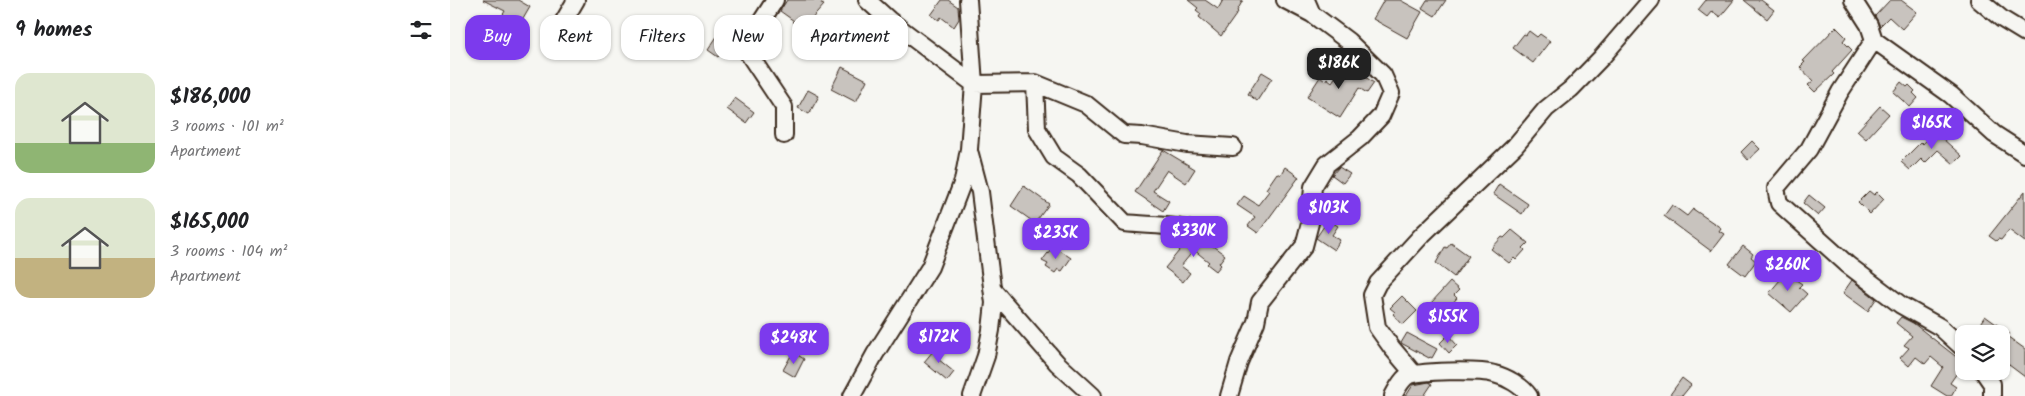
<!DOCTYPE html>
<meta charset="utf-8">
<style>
body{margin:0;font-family:Kalam,sans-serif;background:#f6f6f6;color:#202124;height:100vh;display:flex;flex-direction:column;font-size:19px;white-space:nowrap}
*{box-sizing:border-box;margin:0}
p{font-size:16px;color:#757577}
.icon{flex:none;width:28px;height:28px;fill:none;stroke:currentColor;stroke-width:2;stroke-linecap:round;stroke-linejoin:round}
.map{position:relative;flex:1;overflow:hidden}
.details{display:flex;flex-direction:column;background:#fff;width:450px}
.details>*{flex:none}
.hud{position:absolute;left:15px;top:15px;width:475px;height:45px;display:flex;gap:10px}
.tools{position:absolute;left:1505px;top:325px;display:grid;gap:10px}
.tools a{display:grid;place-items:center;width:55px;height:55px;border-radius:10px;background:#fff;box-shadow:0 1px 4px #0004;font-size:25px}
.price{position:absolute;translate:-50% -42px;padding:0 11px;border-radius:10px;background:#7c3aed;color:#fff;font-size:16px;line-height:32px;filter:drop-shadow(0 1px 2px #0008)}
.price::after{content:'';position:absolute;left:50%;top:30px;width:15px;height:11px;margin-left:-8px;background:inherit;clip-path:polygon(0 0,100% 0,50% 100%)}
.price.active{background:#222;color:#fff}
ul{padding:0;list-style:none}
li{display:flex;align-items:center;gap:15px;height:125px;padding:0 15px}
li span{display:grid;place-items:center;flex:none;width:140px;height:100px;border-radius:15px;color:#555}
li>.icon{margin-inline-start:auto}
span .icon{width:60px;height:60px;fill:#fffc;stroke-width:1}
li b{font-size:21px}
h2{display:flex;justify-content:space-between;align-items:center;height:60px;padding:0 15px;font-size:21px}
.chip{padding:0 18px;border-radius:15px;background:#fff;box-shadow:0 1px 4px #0004;font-size:18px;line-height:45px}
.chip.active{background:#7c3aed;color:#fff}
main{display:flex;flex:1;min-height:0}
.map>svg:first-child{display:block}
</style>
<main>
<section class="details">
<h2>9 homes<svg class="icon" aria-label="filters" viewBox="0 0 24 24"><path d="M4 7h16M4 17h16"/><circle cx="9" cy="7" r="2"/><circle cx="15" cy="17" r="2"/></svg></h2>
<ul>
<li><span style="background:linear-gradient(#dfe7d0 70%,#8fb573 0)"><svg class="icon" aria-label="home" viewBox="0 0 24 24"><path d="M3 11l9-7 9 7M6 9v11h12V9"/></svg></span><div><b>$186,000</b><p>3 rooms · 101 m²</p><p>Apartment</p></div></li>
<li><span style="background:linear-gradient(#dfe7d0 60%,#c2b280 0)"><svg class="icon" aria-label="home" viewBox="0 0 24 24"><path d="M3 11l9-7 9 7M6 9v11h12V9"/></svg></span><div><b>$165,000</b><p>3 rooms · 104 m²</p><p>Apartment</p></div></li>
</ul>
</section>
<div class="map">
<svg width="1575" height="396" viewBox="0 0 1575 396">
<rect width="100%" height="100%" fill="#f6f6f2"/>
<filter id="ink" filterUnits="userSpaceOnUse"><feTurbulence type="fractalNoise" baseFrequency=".02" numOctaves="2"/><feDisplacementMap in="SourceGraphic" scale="10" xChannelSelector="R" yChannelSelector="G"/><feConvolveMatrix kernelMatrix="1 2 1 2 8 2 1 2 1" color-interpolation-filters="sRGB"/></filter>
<g filter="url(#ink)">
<!-- building -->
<path fill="#c8c3be" stroke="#3b2a1e" d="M33 0H68L80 7 69 26 52 16 55 11Z
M337 0H374L371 4 374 5 352 30 342 22 344 21 330 11Z
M492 0H498L508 7 509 19 504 27 491 17 489 20 481 15Z
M738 0H755L768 9 773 0H793L787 11 788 12 771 36 749 17 751 14 746 10 748 8Z
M934 0H950L972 12 957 38 923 19Z
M977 0H996L985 16 972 8Z
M1256 0H1284L1270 17 1262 11 1257 17 1248 10Z
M1294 0H1311L1324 10 1317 19Z
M1440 0H1451L1467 12 1452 29 1439 17 1430 26 1425 16Z
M1386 27 1396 37 1393 41 1402 50 1382 72 1384 74 1365 92 1358 85 1363 81 1350 67 1355 62 1353 61Z
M1079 31 1087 37 1090 34 1100 41 1083 63 1063 48 1074 34 1076 35Z
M270 32 280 39 268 57 258 50Z
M895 63 924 83 917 93 909 88 890 118 857 97 870 77 875 81 877 78 882 82Z
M392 67 417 80 406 102 381 89Z
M812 72 822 78 807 101 798 94Z
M1451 82 1457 87 1459 85 1465 91 1463 93 1468 98 1460 107 1443 92Z
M358 90 369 96 359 114 348 108Z
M285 98 304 112 296 123 277 109Z
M1430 106 1439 114 1416 139 1407 131Z
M1490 125 1499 133 1493 139 1512 156 1504 164 1488 150 1475 163 1471 159 1460 170 1451 162 1471 142 1473 144Z
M1302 141 1310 149 1298 160 1291 152Z
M713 150 745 169 736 183 717 170 703 191 719 201 713 211 685 192Z
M835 167 849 177 808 233 798 226 805 217 787 205 794 196 808 205 819 191 816 189 827 173 830 175Z
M889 167 900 174 893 183 882 175Z
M1049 184 1078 204 1072 214 1043 194Z
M574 186 599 204 585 223 561 206Z
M1419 191 1424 195 1427 192 1434 199 1420 214 1408 202Z
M1575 191V242L1559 230 1551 240 1548 239 1546 241 1539 236Z
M1359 195 1375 208 1368 216 1353 203Z
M1222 205 1237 216 1243 209 1271 228 1269 231 1274 234 1261 251 1214 216Z
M878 220 888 226 882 235 890 240 884 250 866 238Z
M1062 230 1078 243 1073 248 1075 250 1066 260 1064 258 1059 263 1041 249 1052 237 1054 238Z
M738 240 753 244H760L775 255 769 263 771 265 766 271 757 264 759 262 744 250 731 266 740 273 733 282 715 268Z
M1001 243 1019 256 1004 277 986 263 995 247 997 248Z
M603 246 621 258 612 271 608 269 605 273 596 267 598 264 592 261Z
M1293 246 1303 254 1301 257 1306 261 1295 276 1279 264Z
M1336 273 1352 284 1349 287 1357 294 1341 312 1319 293Z
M1402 280 1426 299 1418 311 1393 293Z
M1000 282 1009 290 1004 295 1007 298 1001 305 998 302 990 311 981 303Z
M952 296 967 311 953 325 943 314 945 312 940 308Z
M1535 316 1560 334H1554L1575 349V377L1551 359V334H1532L1526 329Z
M1451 317 1463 323 1514 363 1500 383 1506 387 1501 396H1497L1481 386 1493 367 1481 357 1475 364 1466 357 1459 366 1450 358 1459 348 1454 345 1462 336 1446 323Z
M990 319 1007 330 1001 337 985 326Z
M957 333 987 349 982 358 980 357 979 358 951 343Z
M998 335 1007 345 999 353 990 343Z
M488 345 495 351 488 359 504 372 497 381 474 362Z
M343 352 354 359 345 377 333 370Z
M1232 378 1241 385 1232 396H1219Z
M979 382 982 384 974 396H956L963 385Z"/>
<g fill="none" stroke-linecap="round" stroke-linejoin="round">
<!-- minor casing -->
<g stroke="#3b2a1e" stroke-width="20">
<path id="minor" d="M325 0 307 28 298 53 334 107V135
M417 0 439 20 524 84 585 83 636 104 674 135 692 136 737 144 783 147
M835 0 862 14
M1403 0 1419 25 1424 40 1501 95 1544 134 1575 154
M1529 0 1552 19 1575 33
M112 24 126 0
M1424 40 1390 92 1359 149 1326 188 1329 203 1398 265 1451 305 1490 327 1514 349
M585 83 587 129 604 157 629 175 675 223C702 226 731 224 756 235
M520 154 530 192 544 303 541 330 536 356 522 396
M543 290 607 363 643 396
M1533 371 1542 384V396
M964 374 942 348 927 327 922 295 928 283 973 234 1065 146 1096 109 1121 89 1152 57 1201 0
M402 396 425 354 480 267 513 181 519 149 524 84 518 0
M779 396 789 362 806 322 810 302 854 246 860 223 863 187 877 164 910 138 931 116 941 93 933 75 898 41 862 14 856 0
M943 396C947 389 950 382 956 377 967 370 1031 370 1044 374 1057 377 1072 386 1079 396"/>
</g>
<!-- minor -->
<use href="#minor" stroke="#f6f6f2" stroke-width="16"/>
</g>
</g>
</svg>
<div class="tools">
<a><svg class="icon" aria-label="layers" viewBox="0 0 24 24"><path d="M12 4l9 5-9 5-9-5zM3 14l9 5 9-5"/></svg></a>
</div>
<b class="price active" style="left:889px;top:90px">$186K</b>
<b class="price" style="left:1482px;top:150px">$165K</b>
<b class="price" style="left:879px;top:235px">$103K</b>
<b class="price" style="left:744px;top:258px">$330K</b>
<b class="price" style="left:606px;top:260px">$235K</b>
<b class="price" style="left:1338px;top:292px">$260K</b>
<b class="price" style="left:998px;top:344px">$155K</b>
<b class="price" style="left:489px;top:364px">$172K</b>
<b class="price" style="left:344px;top:365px">$248K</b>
<div class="hud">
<a class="chip active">Buy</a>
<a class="chip">Rent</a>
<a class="chip">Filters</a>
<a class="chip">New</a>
<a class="chip">Apartment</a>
</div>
</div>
</main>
